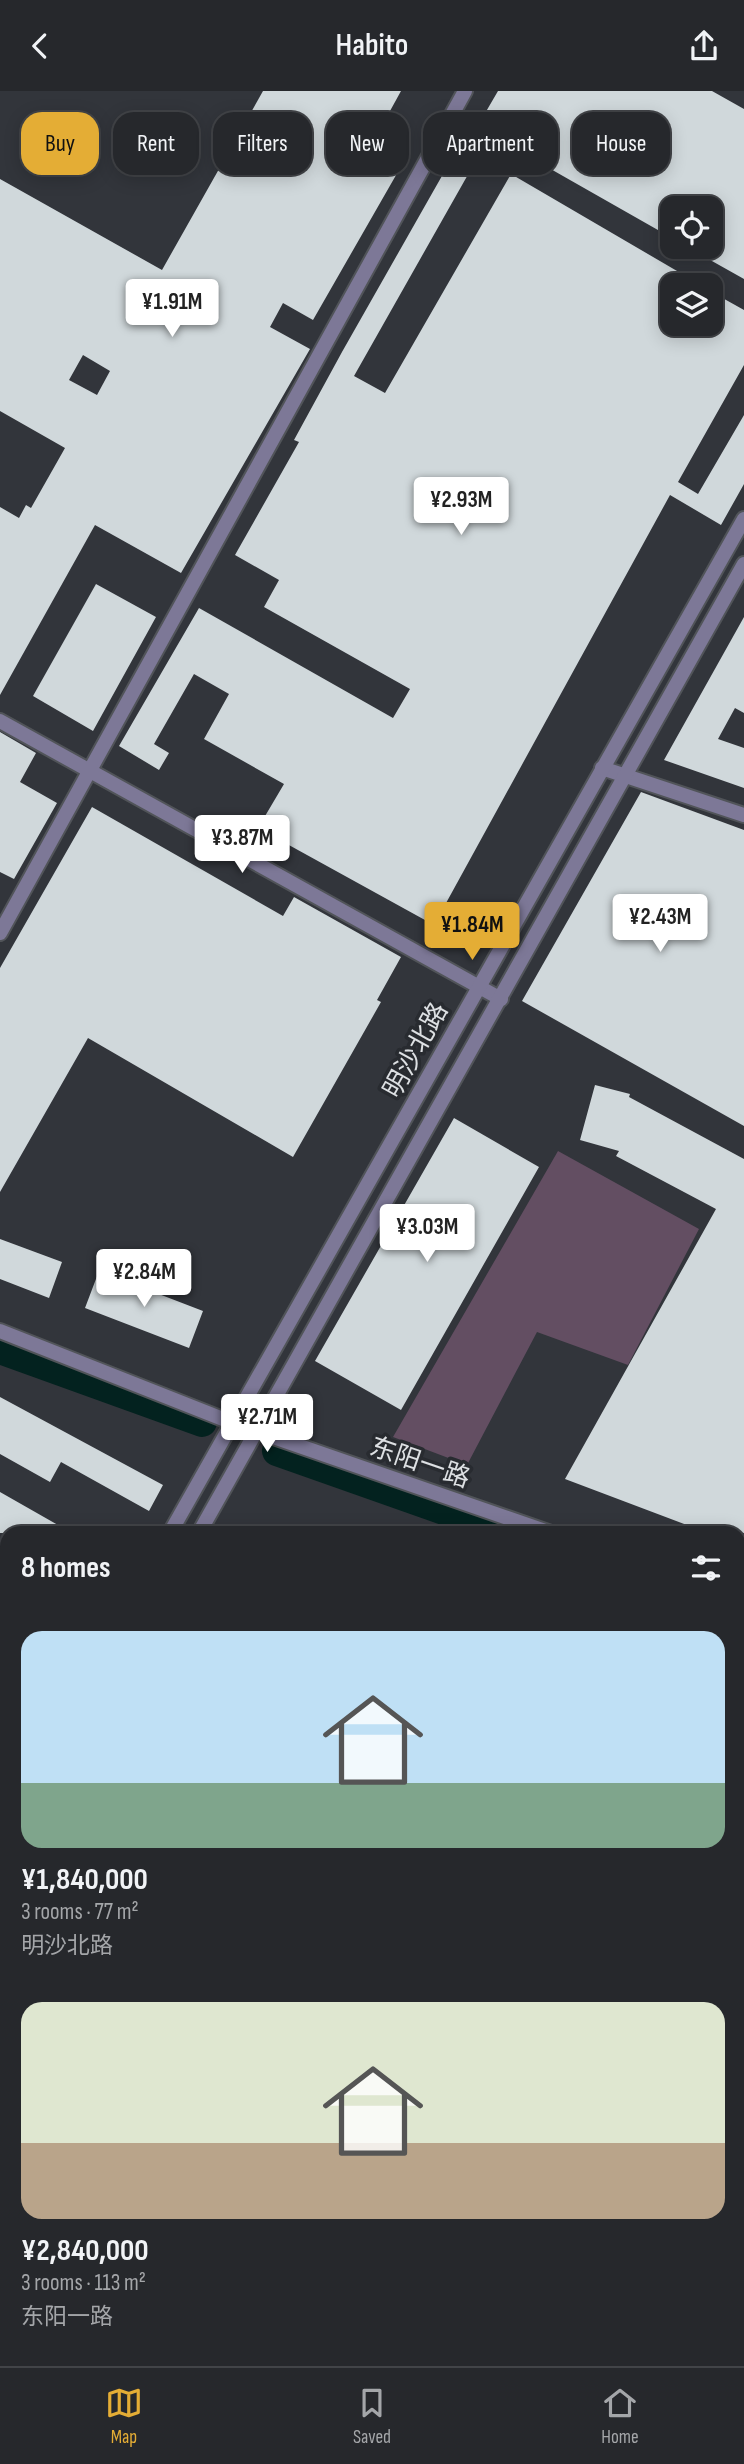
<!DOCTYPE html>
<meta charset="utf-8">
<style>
body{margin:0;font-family:"Sofia Sans Condensed","Noto Sans SC",sans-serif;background:#323438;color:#f1f3f6;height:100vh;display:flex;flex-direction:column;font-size:26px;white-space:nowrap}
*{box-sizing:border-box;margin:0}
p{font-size:23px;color:#a4a6a9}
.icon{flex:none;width:38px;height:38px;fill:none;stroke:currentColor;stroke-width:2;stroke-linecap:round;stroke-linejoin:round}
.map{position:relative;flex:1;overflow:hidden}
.details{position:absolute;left:0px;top:1435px;width:746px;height:840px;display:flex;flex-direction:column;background:#26282c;border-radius:21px 21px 0 0;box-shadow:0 4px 18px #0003,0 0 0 2px #424448}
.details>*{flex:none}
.guide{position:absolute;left:21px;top:21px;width:704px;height:63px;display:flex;gap:14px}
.controls{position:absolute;left:660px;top:105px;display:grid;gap:14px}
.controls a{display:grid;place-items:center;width:63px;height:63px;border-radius:14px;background:#26282c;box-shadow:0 4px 18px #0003,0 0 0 2px #424448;font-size:35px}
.price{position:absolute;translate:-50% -60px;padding:0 16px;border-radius:7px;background:#fff;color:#222;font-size:23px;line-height:46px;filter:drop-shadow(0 2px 4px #0008)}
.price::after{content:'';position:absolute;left:50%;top:42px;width:21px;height:16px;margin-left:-10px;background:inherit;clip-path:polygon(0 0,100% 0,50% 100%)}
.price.active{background:#e4ad35;color:#111}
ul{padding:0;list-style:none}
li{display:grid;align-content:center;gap:14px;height:371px;padding:0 21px}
li span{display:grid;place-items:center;height:217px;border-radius:21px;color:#555}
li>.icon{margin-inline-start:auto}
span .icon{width:126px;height:126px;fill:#fffc;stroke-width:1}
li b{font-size:30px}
h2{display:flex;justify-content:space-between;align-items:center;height:84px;padding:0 21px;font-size:30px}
.chip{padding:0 24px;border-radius:21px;background:#26282c;box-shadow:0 4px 18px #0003,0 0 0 2px #424448;font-size:24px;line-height:63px}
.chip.active{background:#e4ad35;color:#111}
header{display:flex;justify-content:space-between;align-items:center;height:91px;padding:0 21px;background:#26282c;font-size:32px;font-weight:600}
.tab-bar{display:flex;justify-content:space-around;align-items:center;height:98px;border-top:2px solid #424448;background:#26282c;font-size:19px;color:#a4a6a9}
.tab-bar a{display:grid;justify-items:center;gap:4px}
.tab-bar .active{color:#e4ad35}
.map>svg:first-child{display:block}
</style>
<header><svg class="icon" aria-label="back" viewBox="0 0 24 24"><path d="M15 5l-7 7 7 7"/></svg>Habito<svg class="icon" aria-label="share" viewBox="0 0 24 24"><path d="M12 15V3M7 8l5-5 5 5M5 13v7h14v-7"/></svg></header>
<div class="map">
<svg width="744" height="2275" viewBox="0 0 744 2275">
<rect width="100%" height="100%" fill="#32353b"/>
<!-- green -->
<path fill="#634e62" d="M558 1060 699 1138 628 1274 537 1241 467 1374 393 1346Z"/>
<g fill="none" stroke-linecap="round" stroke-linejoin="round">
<!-- river -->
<path stroke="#03221f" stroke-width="30" d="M0 1258 202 1331
M277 1360 509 1442
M738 1524 744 1526"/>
</g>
<!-- building -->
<path fill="#d0d8db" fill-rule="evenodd" d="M263 0H401L379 40 411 58 313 229 283 212 270 236 310 258 181 482 95 434 0 604V416L19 427 26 414 31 417 65 357 0 320V88L162 179ZM83 264 110 280 97 304 69 289Z
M498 0H712L744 18V188L687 156H710V117H672V147L477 36Z
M451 69 470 80 354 285 385 302 511 83 701 194H672V233H710V200L744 219V274L678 391 698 403 744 324V393L721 434 670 404 434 834 258 737 284 693 204 648 229 603 194 583 154 653 169 662 159 679 119 655 199 517 393 627 410 598 264 516 279 489 235 464 299 351 294 349 342 261Z
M96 493 156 526 93 640 33 605Z
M744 526V622L735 617 718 648 744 657V697L664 669Z
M0 641 36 662 20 691 57 712 14 788 0 781Z
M641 701 744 739V1035L522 910Z
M92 716 283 825 294 806 401 866 377 909 381 911 293 1066 88 947 0 1101V877Z
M595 994 630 1003 629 1006 744 1068V1442H708L565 1388 716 1118 616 1065 619 1060 580 1049Z
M454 1027 539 1076 401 1319 315 1270Z
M0 1148 62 1171 49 1207 0 1188Z
M99 1180 203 1220 189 1257 85 1217Z
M0 1306 163 1394 149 1420 61 1371 50 1391 0 1363Z
M0 1401 72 1442H0Z"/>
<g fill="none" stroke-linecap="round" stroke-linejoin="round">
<!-- minor casing -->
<g stroke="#515459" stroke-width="18">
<path id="minor" d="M0 630 501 908
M602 677 744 724
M0 842 465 0
M0 1240 233 1332 551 1442
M738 1507 744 1509"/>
</g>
<!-- tertiary casing -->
<g stroke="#515459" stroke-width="18">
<path id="tertiary" d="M170 1442 744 428
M199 1442 744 473
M0 1741 7 1729
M0 1795 7 1782"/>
</g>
<!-- minor -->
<use href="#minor" stroke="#7d7897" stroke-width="14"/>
<!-- tertiary -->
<use href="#tertiary" stroke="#7d7897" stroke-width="14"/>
</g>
<g text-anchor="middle" stroke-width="7" stroke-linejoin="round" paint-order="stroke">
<!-- street labels -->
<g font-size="26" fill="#dde0e3" stroke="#282b30">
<text transform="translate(415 959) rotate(-61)" y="9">明沙北路</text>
<text transform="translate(420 1371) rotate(19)" y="9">东阳一路</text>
</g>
</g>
</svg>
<div class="controls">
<a><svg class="icon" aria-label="locate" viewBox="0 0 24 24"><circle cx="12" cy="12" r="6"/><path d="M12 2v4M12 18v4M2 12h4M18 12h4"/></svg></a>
<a><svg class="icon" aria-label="layers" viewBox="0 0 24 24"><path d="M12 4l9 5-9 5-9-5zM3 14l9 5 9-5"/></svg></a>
</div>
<b class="price" style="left:172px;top:248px">¥1.91M</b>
<b class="price" style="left:461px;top:446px">¥2.93M</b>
<b class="price" style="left:242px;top:784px">¥3.87M</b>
<b class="price" style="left:660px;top:863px">¥2.43M</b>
<b class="price active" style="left:472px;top:871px">¥1.84M</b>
<b class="price" style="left:427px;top:1173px">¥3.03M</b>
<b class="price" style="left:144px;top:1218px">¥2.84M</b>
<b class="price" style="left:267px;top:1363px">¥2.71M</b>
<div class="guide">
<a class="chip active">Buy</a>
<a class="chip">Rent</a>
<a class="chip">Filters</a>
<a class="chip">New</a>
<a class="chip">Apartment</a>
<a class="chip">House</a>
</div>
<section class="details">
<h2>8 homes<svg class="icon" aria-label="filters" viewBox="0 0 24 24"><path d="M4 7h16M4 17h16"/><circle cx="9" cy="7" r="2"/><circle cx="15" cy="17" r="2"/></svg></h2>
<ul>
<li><span style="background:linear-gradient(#bfe0f5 70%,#7fa58c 0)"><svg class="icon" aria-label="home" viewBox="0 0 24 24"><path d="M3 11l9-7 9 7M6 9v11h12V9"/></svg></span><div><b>¥1,840,000</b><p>3 rooms · 77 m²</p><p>明沙北路</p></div></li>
<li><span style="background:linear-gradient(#dfe7d0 65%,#b9a48a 0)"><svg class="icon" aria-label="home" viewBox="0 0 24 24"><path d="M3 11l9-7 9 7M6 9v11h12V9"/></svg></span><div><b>¥2,840,000</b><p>3 rooms · 113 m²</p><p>东阳一路</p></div></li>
</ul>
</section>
</div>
<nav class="tab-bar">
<a class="active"><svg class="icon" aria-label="map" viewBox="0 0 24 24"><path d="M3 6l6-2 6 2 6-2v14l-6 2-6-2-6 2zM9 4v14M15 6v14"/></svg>Map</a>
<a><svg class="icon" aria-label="saved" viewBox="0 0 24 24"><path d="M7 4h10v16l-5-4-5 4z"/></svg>Saved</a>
<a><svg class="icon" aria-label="home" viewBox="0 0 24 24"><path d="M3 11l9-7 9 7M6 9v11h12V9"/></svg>Home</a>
</nav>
